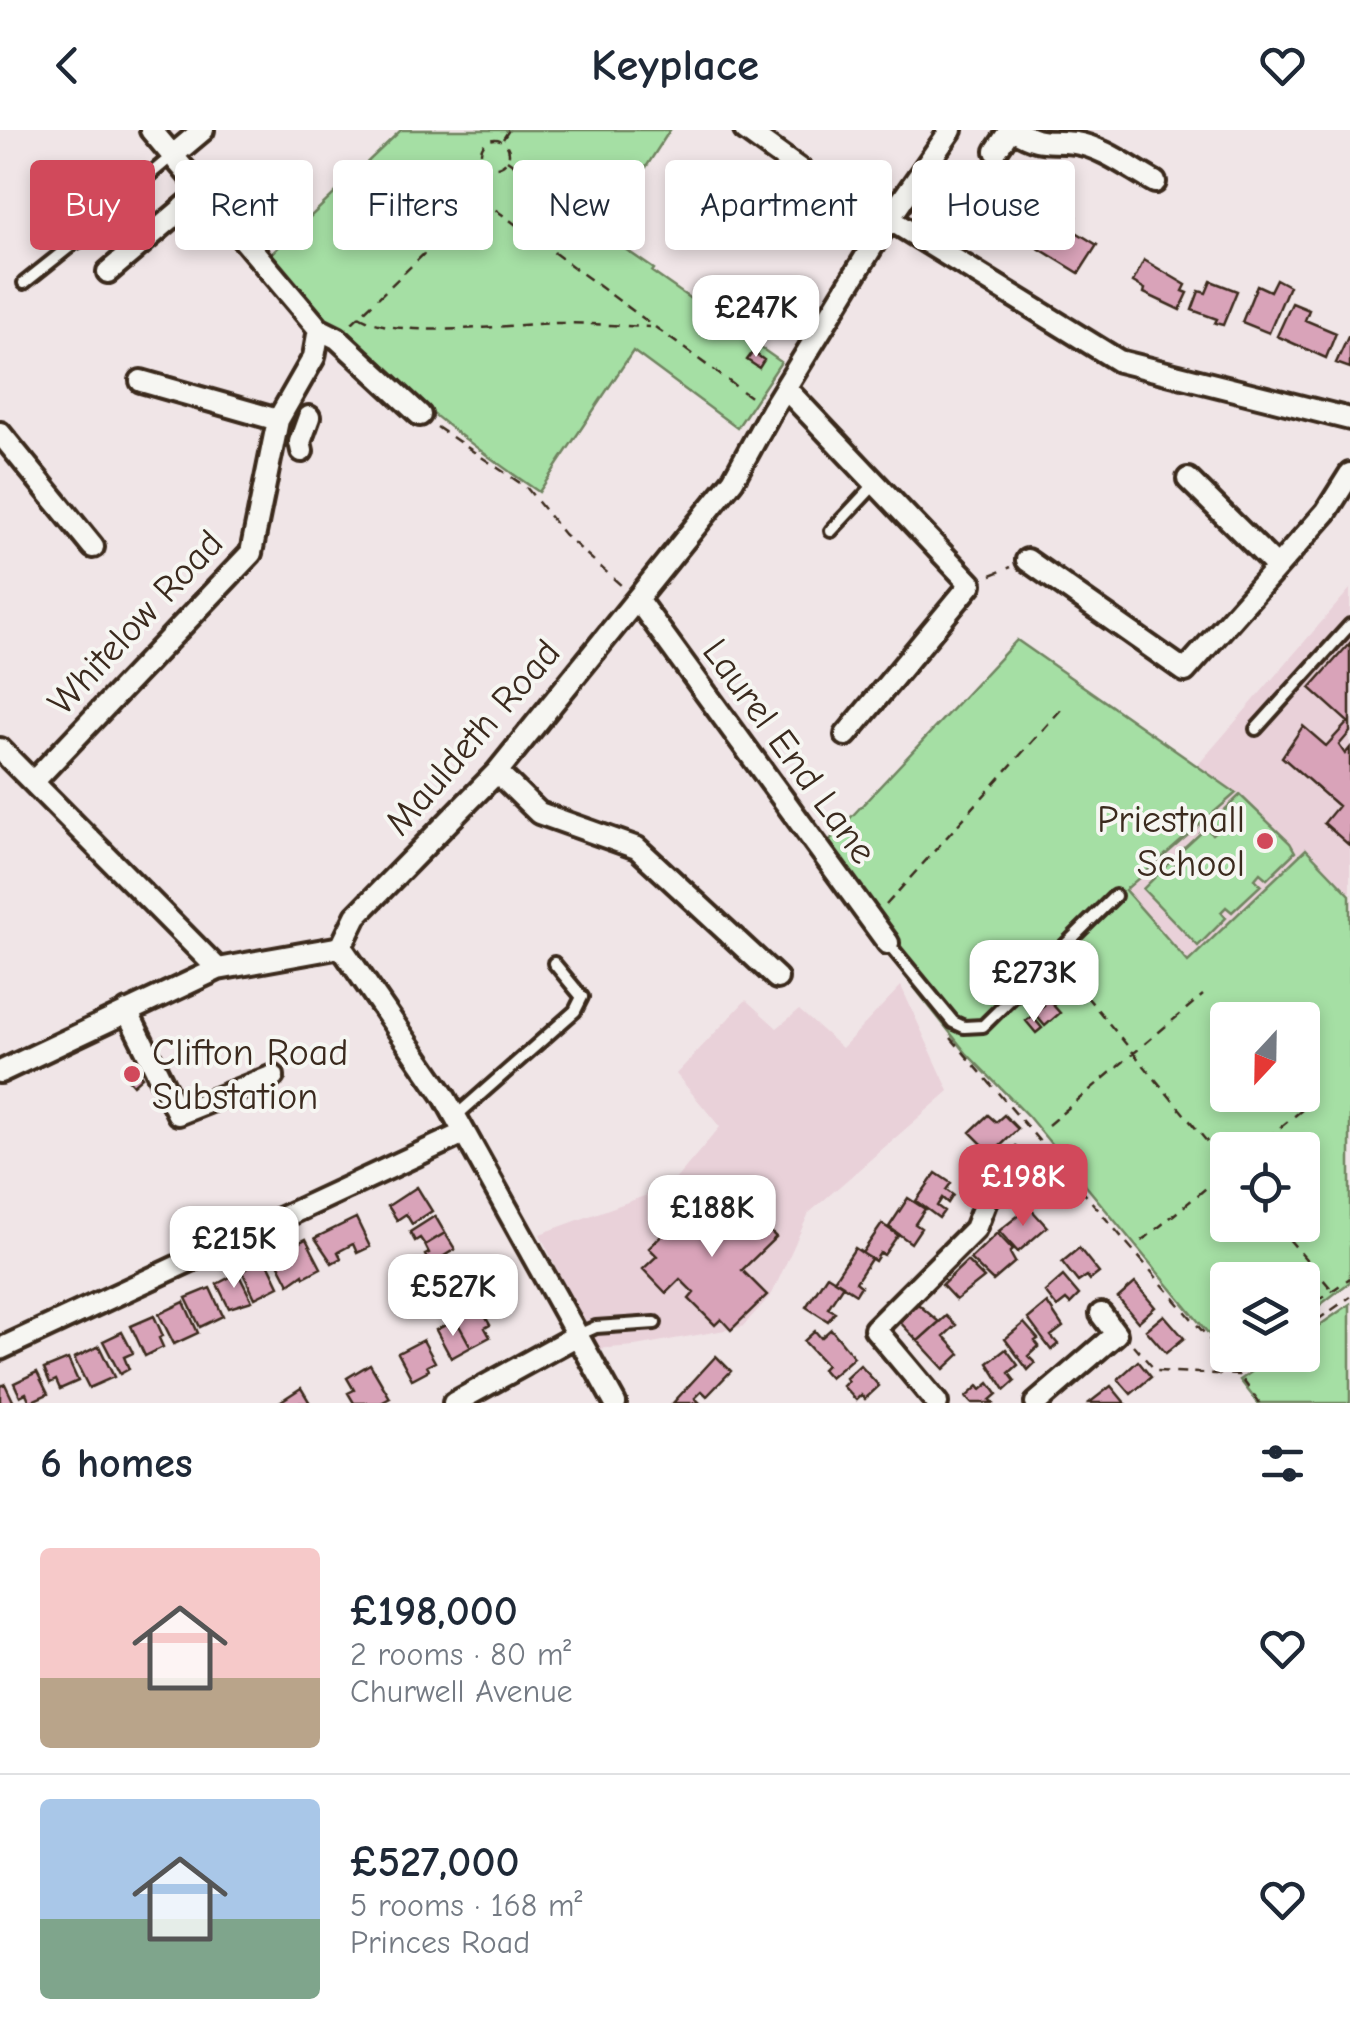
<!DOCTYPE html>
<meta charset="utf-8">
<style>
body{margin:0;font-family:"Comic Neue",sans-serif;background:#f2f2f3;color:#1f2937;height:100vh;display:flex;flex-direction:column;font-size:38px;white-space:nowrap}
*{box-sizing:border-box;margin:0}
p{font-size:32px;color:#747a83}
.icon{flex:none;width:55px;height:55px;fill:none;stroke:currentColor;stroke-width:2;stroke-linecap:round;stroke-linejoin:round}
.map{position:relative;height:1273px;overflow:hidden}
.panel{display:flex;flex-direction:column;background:#fff;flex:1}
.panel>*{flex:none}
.hud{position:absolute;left:30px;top:30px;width:1290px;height:90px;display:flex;gap:20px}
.needle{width:65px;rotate:202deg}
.buttons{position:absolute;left:1210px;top:872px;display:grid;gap:20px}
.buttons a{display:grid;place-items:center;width:110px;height:110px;border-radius:10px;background:#fff;box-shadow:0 5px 15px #0003;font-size:50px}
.price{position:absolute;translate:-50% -85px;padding:0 22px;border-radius:20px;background:#fff;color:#222;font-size:32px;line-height:65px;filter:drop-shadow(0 2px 5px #0008)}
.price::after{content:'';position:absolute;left:50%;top:60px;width:30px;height:22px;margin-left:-15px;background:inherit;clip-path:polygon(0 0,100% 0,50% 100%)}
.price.on{background:#d1495b;color:#fff}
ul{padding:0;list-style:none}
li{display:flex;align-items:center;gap:30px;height:250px;padding:0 40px}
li+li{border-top:2px solid #e0e1e3}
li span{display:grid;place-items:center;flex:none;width:280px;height:200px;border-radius:10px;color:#555}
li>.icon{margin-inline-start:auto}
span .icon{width:120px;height:120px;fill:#fffc;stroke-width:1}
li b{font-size:42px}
h2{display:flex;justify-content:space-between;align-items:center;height:120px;padding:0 40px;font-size:42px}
.chip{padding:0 35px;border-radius:10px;background:#fff;box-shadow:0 5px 15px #0003;font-size:35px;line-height:90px}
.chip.on{background:#d1495b;color:#fff}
header{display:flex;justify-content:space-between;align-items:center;height:130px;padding:0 40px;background:#fff;font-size:45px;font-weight:700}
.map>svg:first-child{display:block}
</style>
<header><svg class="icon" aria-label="back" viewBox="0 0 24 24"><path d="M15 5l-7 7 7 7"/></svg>Keyplace<svg class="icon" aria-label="heart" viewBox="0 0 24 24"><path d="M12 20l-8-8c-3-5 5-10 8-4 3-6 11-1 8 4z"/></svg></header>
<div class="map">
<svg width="1350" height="1273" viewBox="0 0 1350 1273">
<rect width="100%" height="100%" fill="#f0e5e7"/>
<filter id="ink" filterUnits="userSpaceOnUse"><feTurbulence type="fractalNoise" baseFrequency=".01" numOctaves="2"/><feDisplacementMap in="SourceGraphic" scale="20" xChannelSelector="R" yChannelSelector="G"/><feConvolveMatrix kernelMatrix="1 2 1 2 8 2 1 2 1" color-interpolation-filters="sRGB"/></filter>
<g filter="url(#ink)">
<!-- built -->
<path fill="#e9d1d9" d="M1350 459V1015L1302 890H1239L1125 760 1235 663 1197 636Z
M901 856 949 961 809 1083 772 1164 742 1197 635 1216 595 1219 540 1104 669 1057 720 997 676 944 746 870 777 898 799 880 842 918Z"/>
<!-- green -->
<path fill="#a5dfa4" stroke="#708461" stroke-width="2.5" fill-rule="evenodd" d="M401 0H670L603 104 654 139 652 142 781 232 737 298 633 221 539 362C437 293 350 219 266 129Z
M1017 510 1236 663 1125 760 1188 832 1306 719 1350 765V1152L1303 1188 1302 1150H1228V1225H1254L1237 1238 1028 986 967 924 890 827 901 817 826 714ZM1228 890H1302V965H1228ZM1228 1020H1302V1095H1228Z
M1240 665 1290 713 1295 722 1267 749 1260 743 1255 749 1261 755 1232 782 1226 777 1221 782 1226 788 1198 816 1143 759 1171 731 1177 737 1183 732 1177 725 1206 698 1212 704 1218 699 1212 692Z
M1350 1174V1273H1258L1240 1250 1276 1225H1302L1303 1207Z"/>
<!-- building -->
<path fill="#d9a3b9" stroke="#3b2a1e" stroke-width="2.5" d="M537 63 558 77 547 93 526 79Z
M1061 76 1076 86 1068 97 1097 115 1079 143 1035 116 1042 105 1035 100 1047 79 1056 85Z
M1144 130 1186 155 1183 161 1188 163 1180 180 1144 163 1145 159 1133 152Z
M1276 149 1289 156 1269 203 1242 192 1257 155 1270 161Z
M1211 151 1237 161 1223 195 1215 193 1217 189 1192 180 1199 161 1206 163Z
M1292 173 1309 180 1305 190 1336 203 1326 228 1277 206Z
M1348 207 1350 208V238L1336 233Z
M753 222 764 230 759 238 747 230Z
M1350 513V602L1339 615 1345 624 1350 618V716L1324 693 1338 676 1282 627 1303 596 1326 616 1348 592 1310 558Z
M1050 857 1061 869 1056 873 1046 861Z
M1044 865 1060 883 1045 896 1034 883 1044 875 1039 869Z
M1032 886 1042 898 1036 903 1026 891Z
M132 934 142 947 133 955 122 942Z
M988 985 996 992 1004 985 1018 999 992 1024 970 1002Z
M1016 1016 1024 1024 1029 1019 1037 1027 1031 1032 1046 1047 1028 1064 998 1033Z
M936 1043 951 1053 946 1060 953 1065 948 1073 942 1068 937 1076 944 1081 939 1088 916 1071Z
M417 1057 432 1081 412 1094 406 1084 397 1090 388 1076Z
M706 1062 735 1091 748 1079 776 1107 742 1140 767 1165 731 1200 721 1189 715 1195 689 1169 694 1163 680 1149 666 1163 643 1139 657 1126 649 1118Z
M908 1068 925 1079 915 1094 921 1098 911 1113 889 1097Z
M1029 1077 1047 1097 1018 1122 999 1101Z
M435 1086 445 1103 425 1115 420 1108 415 1111 410 1102Z
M356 1088 370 1117 357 1123 353 1114 338 1122 341 1128 332 1133 315 1108Z
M882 1094 898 1105 884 1125 880 1123 875 1131 862 1123Z
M445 1103 455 1119 430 1135 425 1125 429 1123 425 1115Z
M997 1103 1013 1120 1010 1123 1015 1132 993 1151 970 1129Z
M306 1109 321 1138 304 1147 303 1144 289 1154 274 1125Z
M855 1118 871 1129 856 1152 861 1156 856 1164 834 1150Z
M1079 1118 1099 1143 1090 1150 1087 1146 1078 1152 1062 1132Z
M266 1129 279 1156 255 1168 242 1141Z
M967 1131 984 1148 956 1170 942 1155Z
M238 1143 252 1171 229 1178 217 1154Z
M827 1145 843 1155 828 1178 835 1182 828 1191 806 1177Z
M1063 1146 1079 1165 1070 1174 1066 1170 1057 1177 1045 1162Z
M1135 1153 1155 1177 1138 1192 1118 1168Z
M210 1158 223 1186 200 1197 186 1168Z
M912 1169 939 1192 918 1211 894 1186Z
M184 1172 198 1203 174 1214 159 1184Z
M1047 1173 1063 1197 1051 1206 1058 1214 1051 1220 1028 1189Z
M480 1177 490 1195 485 1198 490 1207 471 1217 456 1190Z
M1164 1185 1184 1208 1166 1223 1146 1200Z
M154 1186 163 1206 159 1208 163 1217 145 1226 131 1196Z
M946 1186 956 1195 944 1206 960 1224 944 1239 918 1211Z
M456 1190 471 1217 451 1228 436 1200Z
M1024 1193 1038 1209 1035 1211 1039 1216 1028 1226 1035 1233 1028 1240 1005 1209Z
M831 1199 854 1227 830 1248 822 1239 826 1235 804 1211 815 1201 821 1208Z
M122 1202 133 1223 124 1227 129 1239 120 1244 103 1211Z
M423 1210 435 1232 427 1236 429 1240 412 1249 398 1223Z
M99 1216 114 1247 89 1258 74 1228Z
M1006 1219 1018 1235 1009 1243 1015 1251 1005 1260 988 1233Z
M716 1226 731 1241 707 1266 702 1261 695 1268 700 1273H673Z
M68 1229 78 1251 60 1259 56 1250 50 1253 44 1239Z
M1138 1231 1151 1247 1131 1264 1118 1249Z
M370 1234 390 1268 381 1273H354L348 1263 354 1260 347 1248Z
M860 1235 879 1256 865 1269 861 1265 856 1270 843 1256 848 1251 846 1248Z
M37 1242 48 1264 30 1272 26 1263 20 1266 14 1253Z
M989 1253 997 1264 990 1270 993 1273H971L966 1267 978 1256 981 1260Z
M5 1254 14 1273H0V1256Z
M1111 1256 1125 1273H1089Z
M301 1258 310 1273H278Z"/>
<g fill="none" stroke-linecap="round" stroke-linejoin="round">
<!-- lane casing -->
<g stroke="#3b2a1e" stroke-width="18">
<path id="lane" d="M24 153 73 114 120 91 147 47 172 26
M831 401 875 354
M1256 599 1350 495
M888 813 953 892 964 897 983 896 1115 766
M456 986 575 881 582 867 554 833
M578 1205 596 1197 655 1193"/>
</g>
<!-- street casing -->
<g stroke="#3b2a1e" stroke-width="28">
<path id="street" d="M151 0 319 199 337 208 420 285
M745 0 852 77 889 89 1119 231 1350 289
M1014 0C1043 17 1046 9 1075 13 1103 17 1131 39 1155 52
M996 21 1010 0
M172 26 203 0
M108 142 202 62
M141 251 278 290
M786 259 971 454 846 605
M0 303 93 417
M302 321 300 312 309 287
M1188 349 1277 437
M1027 430 1185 541 1326 382 1350 344
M637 469 888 813
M0 619 218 839
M497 642 539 683 637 718 777 848
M34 651 251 423 278 290 314 227 319 199
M341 817 356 786 497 642 733 350 771 281 889 89 951 0
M341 817 444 966 615 1273
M127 881 178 984 273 946
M0 942 218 839 341 817
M0 1219 464 1003
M454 1273 576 1206
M937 1273 875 1199 975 1099 991 1058
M1036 1273 1116 1204 1101 1184"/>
</g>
<!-- path -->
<path stroke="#3b2a1e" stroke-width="2.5" stroke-dasharray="10 8" stroke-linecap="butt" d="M481 23a14 14 0 1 1 28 0a14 14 0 1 1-28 0Z
M503 9 509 0
M507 30 594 90
M481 69 753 269
M526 98 535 85
M359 186C399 211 508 194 557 193 588 193 619 196 649 197
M352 193 481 69 487 35
M437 297 526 357 564 404 623 457
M991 445 1011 437
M886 775 1065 575
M1063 838 1228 1037
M951 908 1234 1238 1260 1273
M1048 995 1203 865
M1252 1020 1307 976
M1277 1095 1333 1161
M1142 1111 1228 1040
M1302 1182 1350 1148
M1302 1201 1350 1167
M1133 1215 1156 1241 1239 1245 1268 1225
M1239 1228 1243 1225"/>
<!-- lane -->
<use href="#lane" stroke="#f6f6f2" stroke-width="10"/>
<!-- street -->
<use href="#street" stroke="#f6f6f2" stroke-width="20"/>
</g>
</g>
<!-- markers -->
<g fill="#d1495b" stroke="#f6f6f2" stroke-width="4">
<circle cx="1265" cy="711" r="10"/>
<circle cx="132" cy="944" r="10"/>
</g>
<g text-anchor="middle" stroke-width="8" stroke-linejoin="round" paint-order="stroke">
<!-- street labels -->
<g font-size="38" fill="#3b2a1e" stroke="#f6f6f2">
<text transform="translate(135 492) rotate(-47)" y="13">Whitelow Road</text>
<text transform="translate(472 607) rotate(-49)" y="13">Mauldeth Road</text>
<text transform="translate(790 621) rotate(54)" y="13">Laurel End Lane</text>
</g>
<!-- poi labels -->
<g font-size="38" fill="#3b2a1e" stroke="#f6f6f2" text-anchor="end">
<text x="1245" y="702">Priestnall<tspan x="1245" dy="44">School</tspan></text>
<text x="152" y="935" text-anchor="start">Clifton Road<tspan x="152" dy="44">Substation</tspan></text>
</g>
</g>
</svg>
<div class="buttons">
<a><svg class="needle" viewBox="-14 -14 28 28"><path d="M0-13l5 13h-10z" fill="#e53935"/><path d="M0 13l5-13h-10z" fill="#747a83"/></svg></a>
<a><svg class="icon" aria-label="locate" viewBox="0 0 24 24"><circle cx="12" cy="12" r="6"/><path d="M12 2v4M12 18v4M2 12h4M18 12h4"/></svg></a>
<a><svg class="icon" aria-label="layers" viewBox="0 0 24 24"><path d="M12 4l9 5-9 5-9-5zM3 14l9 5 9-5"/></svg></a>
</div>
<b class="price" style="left:756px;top:230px">£247K</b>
<b class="price" style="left:1034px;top:895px">£273K</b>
<b class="price on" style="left:1023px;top:1099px">£198K</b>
<b class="price" style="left:712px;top:1130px">£188K</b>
<b class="price" style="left:234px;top:1161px">£215K</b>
<b class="price" style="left:453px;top:1209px">£527K</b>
<div class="hud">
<a class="chip on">Buy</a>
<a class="chip">Rent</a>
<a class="chip">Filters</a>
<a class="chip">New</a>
<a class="chip">Apartment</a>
<a class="chip">House</a>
</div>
</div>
<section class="panel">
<h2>6 homes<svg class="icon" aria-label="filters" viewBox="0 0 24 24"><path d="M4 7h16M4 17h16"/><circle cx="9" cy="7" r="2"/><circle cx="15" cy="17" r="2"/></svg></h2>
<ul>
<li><span style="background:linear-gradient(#f6c9c9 65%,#b9a48a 0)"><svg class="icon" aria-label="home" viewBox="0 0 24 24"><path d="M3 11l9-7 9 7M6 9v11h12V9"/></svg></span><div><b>£198,000</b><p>2 rooms · 80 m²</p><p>Churwell Avenue</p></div><svg class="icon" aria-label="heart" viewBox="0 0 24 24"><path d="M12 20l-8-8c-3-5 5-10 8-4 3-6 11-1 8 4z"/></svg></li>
<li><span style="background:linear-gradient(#a9c7e8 60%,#7fa58c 0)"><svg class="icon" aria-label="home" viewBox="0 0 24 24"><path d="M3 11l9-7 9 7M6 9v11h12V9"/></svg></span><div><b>£527,000</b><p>5 rooms · 168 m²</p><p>Princes Road</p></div><svg class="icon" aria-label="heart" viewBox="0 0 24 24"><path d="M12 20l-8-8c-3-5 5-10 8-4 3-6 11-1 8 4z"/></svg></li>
</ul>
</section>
